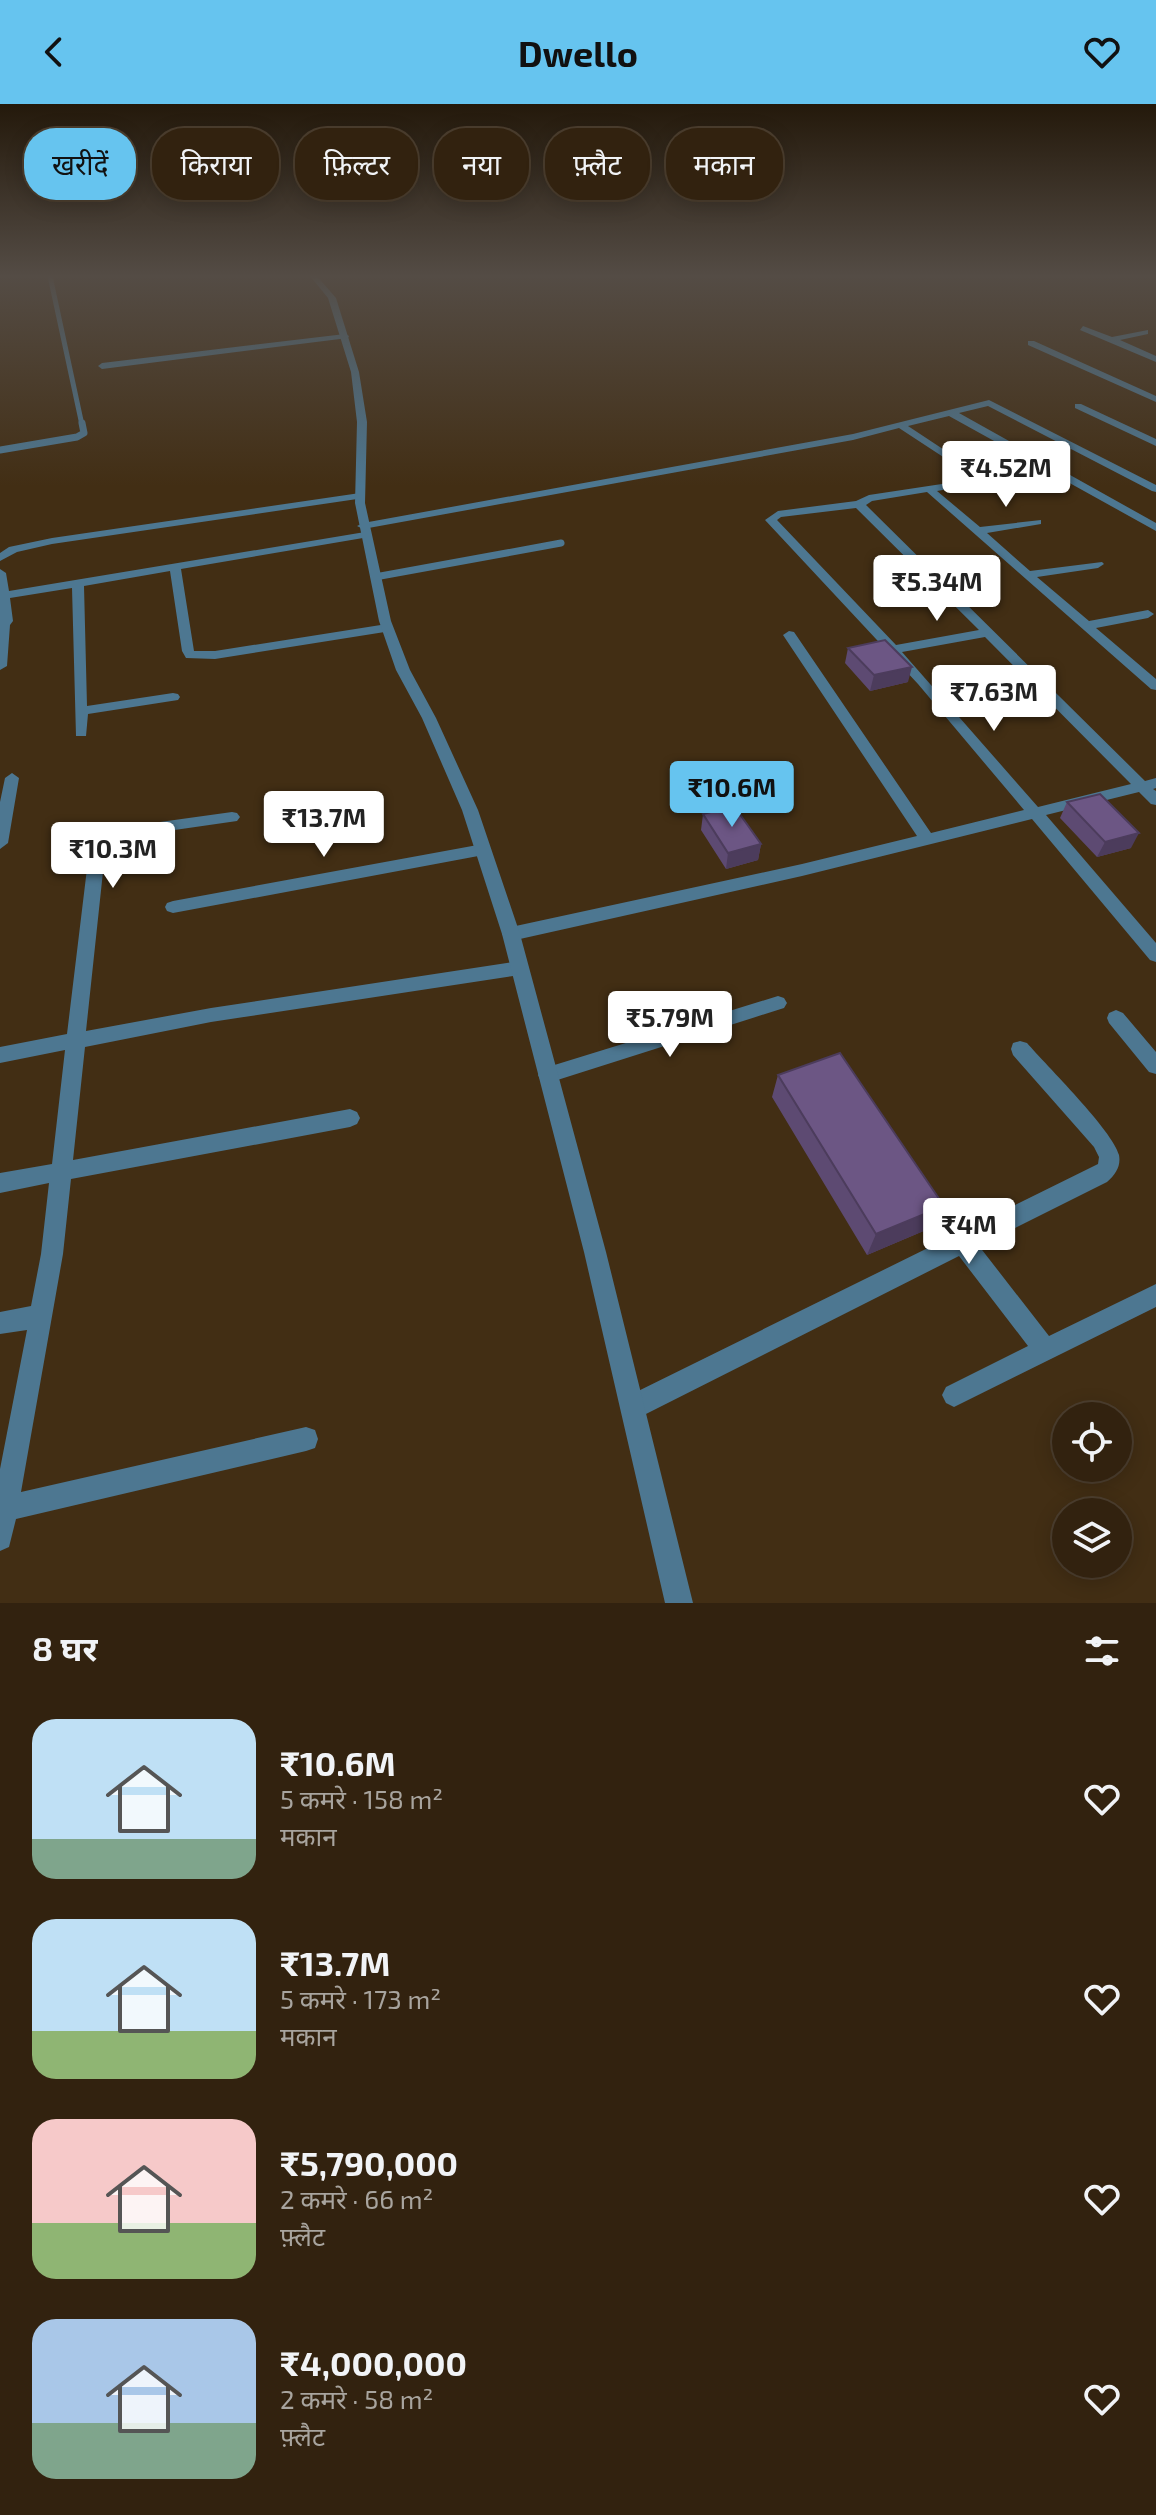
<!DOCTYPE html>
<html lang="hi">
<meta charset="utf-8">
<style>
body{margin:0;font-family:"Exo 2","Noto Sans Devanagari",sans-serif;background:#3d2f1d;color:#f1f3f6;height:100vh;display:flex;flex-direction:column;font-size:30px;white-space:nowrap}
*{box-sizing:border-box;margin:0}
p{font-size:26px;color:#a8a49e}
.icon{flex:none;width:44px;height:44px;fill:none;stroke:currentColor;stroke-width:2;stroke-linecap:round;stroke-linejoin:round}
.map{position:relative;height:1499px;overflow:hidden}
.details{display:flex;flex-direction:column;background:#32220f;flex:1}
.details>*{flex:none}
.top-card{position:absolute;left:24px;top:24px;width:1108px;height:72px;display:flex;gap:16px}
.fabs{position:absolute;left:1052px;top:1298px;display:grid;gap:16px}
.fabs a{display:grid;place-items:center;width:80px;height:80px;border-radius:50%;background:#32220f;box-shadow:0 4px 20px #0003,0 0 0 2px #4d3f2f;font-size:40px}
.price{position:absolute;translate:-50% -68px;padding:0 18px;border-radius:8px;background:#fff;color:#222;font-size:26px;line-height:52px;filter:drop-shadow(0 2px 4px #0008)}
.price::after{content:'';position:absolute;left:50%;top:48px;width:24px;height:18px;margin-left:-12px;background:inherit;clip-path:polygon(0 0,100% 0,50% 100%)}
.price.current{background:#66c4ef;color:#111}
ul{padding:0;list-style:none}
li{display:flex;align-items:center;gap:24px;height:200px;padding:0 32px}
li span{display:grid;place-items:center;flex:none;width:224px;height:160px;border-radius:24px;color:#555}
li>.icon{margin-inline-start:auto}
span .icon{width:96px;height:96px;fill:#fffc;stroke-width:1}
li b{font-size:34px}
h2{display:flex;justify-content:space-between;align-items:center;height:96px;padding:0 32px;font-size:34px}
.chip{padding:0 28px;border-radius:32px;background:#32220f;box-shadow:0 4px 20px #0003,0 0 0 2px #4d3f2f;font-size:28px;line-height:72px}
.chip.current{background:#66c4ef;color:#111}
header{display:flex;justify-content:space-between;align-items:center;height:104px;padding:0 32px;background:#66c4ef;color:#111;font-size:36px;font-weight:700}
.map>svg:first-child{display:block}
</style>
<header><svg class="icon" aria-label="back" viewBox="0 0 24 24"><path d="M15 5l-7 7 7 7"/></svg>Dwello<svg class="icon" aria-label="heart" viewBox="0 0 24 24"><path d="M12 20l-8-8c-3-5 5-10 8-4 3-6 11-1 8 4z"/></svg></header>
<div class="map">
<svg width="1156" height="1499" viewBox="0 0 1156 1499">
<rect width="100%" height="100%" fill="#422e14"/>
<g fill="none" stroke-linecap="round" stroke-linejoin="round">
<!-- service-far1 -->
<path stroke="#4d7791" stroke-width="5" d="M50 172 82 321"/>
<!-- service -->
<path stroke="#4d7791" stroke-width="7" d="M0 346 77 333 84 329 82 319
M375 473 561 439"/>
<!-- minor -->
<path fill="#4d7791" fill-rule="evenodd" d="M1083 222 1112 233 1148 226V230L1120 236 1156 252V258L1080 226Z
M345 230 349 232 348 234 102 265 98 262 102 259Z
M1028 237H1034L1156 292V298L1028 241Z
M989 296 1156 381V388L1152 387 988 302 959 309 1156 419V427L949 312 908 322 964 359V363L960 364 899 324 853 336 363 425 357 422 363 419 853 330Z
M1075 300H1081L1156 335V342L1075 304Z
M955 378 959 379V383L937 387 980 423 1041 416V420L987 429 1030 467 1102 458 1104 460 1098 464 1037 473 1089 517 1148 506 1154 510 1148 514 1096 524 1156 575V586L1151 585 927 388 872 397 866 401 1145 677 1156 674V684L1153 685 1156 687V701L1151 700 1139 688 1046 711 1156 839V858L1150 856 1032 715 802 772 511 837 505 835 502 830 505 825 511 823 802 760 917 732 783 531 789 527 794 528 931 729 1024 706 918 580 765 416 778 407 856 397 869 391ZM856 404 979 526 896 541 777 416 781 413ZM985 533 1131 680 1038 703 902 548Z
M360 389 365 392 364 394 52 440 17 448 0 457V449L9 443 52 434Z
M365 428 369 429V433L181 465 194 547H215L387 520 393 524 391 527 215 555 186 554 182 547 170 467 84 482 87 602 173 589 178 590 180 593 178 596 88 610 86 632H76L72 484 10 494 13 517 10 521 7 562 0 566V465L6 469 9 487Z
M12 669 19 674 8 739 0 745V698L5 674Z
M232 708 237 709 240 713 237 717 126 733 112 739 105 749 86 927 211 904 520 857 526 859 529 864 526 869 520 871 211 918 85 943 73 1056 350 1005 357 1008 360 1014 357 1020 350 1023 71 1075 63 1150 21 1388 306 1323 315 1326 318 1335 315 1344 306 1347 16 1415 9 1443 0 1447V1365L27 1226 0 1230V1208L31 1202 41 1150 49 1079 0 1089V1069L52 1060 65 946 0 959V943L67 930 89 748 100 731 124 723Z
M483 740 491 746 489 750 173 809 167 807 165 803 167 799 173 797Z
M778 892 784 894 787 899 784 904 548 979 541 977 538 971 541 965 548 963Z
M1116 906 1123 909 1156 948V970L1149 968 1109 919 1107 914 1109 909Z
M1020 937 1027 939C1046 961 1113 1027 1119 1051 1121 1062 1116 1070 1107 1078L979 1142 1049 1232 1156 1180V1203L954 1303 946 1299 942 1291 946 1283 1028 1242 959 1152 642 1312 633 1315 624 1312 621 1303 624 1294 1098 1060 1099 1053 1094 1043 1013 951 1011 945 1013 939Z"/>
<!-- tertiary -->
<path fill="#4d7791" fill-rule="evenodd" d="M310 172H317L336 194 359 268 367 318 365 399 391 517 410 566 436 614 478 706 520 830 606 1148 693 1499H665L584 1148 502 830 462 706 422 614 396 566 379 517 355 399 357 318 351 268 328 194Z"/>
</g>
<!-- wall -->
<path fill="#5d4a72" d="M848 544 908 578 870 587 845 559Z
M1067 698 1131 744 1097 753 1060 714Z
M703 710 761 740 758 756 726 765 701 726Z
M778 971 944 1102 933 1123 867 1151 772 993Z"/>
<!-- shaded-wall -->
<path fill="#4c3c5c" d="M912 563 908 578 870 587 874 571Z
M1139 729 1131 744 1097 753 1105 738Z
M761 740 758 756 726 765 728 749Z
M944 1102 933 1123 867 1151 876 1130Z"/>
<!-- building -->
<path fill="#6c5684" stroke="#4c3c5c" stroke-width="2" d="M885 536 912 563 874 571 848 544Z
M1100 690 1139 729 1105 738 1067 698Z
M734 702 761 740 728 749 703 710Z
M840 949 944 1102 876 1130 778 971Z"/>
<!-- sky -->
<linearGradient id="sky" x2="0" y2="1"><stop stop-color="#24190b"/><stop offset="0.45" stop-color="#544c45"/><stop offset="1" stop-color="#544c45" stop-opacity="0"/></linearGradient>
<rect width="1156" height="382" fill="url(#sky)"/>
</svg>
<div class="fabs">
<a><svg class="icon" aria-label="locate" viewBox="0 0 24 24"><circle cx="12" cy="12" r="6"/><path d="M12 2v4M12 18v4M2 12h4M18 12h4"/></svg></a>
<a><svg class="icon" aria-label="layers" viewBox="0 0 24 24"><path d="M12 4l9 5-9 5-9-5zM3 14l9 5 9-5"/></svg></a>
</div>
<b class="price" style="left:1006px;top:405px">₹4.52M</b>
<b class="price" style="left:937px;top:519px">₹5.34M</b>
<b class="price" style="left:994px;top:629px">₹7.63M</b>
<b class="price current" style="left:732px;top:725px">₹10.6M</b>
<b class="price" style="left:324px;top:755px">₹13.7M</b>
<b class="price" style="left:113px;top:786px">₹10.3M</b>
<b class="price" style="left:670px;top:955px">₹5.79M</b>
<b class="price" style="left:969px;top:1162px">₹4M</b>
<div class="top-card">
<a class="chip current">खरीदें</a>
<a class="chip">किराया</a>
<a class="chip">फ़िल्टर</a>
<a class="chip">नया</a>
<a class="chip">फ़्लैट</a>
<a class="chip">मकान</a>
</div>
</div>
<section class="details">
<h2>8 घर<svg class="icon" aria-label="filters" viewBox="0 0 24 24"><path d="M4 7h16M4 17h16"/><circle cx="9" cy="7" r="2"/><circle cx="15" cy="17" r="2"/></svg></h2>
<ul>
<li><span style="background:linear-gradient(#bfe0f5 75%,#7fa58c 0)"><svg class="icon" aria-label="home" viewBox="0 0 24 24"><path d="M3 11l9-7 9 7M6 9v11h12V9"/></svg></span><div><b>₹10.6M</b><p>5 कमरे · 158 m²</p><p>मकान</p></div><svg class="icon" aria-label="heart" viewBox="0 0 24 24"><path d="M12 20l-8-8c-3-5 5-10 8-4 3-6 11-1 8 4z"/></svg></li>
<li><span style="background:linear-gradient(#bfe0f5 70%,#8fb573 0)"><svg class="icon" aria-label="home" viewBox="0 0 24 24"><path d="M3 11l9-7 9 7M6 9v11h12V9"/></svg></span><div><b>₹13.7M</b><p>5 कमरे · 173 m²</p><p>मकान</p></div><svg class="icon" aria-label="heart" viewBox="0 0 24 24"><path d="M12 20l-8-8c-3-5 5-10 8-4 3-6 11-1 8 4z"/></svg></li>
<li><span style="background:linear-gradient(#f6c9c9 65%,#8fb573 0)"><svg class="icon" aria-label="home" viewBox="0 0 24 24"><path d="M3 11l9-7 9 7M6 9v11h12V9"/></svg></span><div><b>₹5,790,000</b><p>2 कमरे · 66 m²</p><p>फ़्लैट</p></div><svg class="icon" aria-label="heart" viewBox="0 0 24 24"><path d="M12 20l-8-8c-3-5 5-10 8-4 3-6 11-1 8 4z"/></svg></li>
<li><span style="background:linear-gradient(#a9c7e8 65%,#7fa58c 0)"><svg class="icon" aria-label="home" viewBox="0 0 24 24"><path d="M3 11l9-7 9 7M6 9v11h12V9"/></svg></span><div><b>₹4,000,000</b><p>2 कमरे · 58 m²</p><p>फ़्लैट</p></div><svg class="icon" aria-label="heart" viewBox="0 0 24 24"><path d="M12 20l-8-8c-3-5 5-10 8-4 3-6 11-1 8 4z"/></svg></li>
</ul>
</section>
